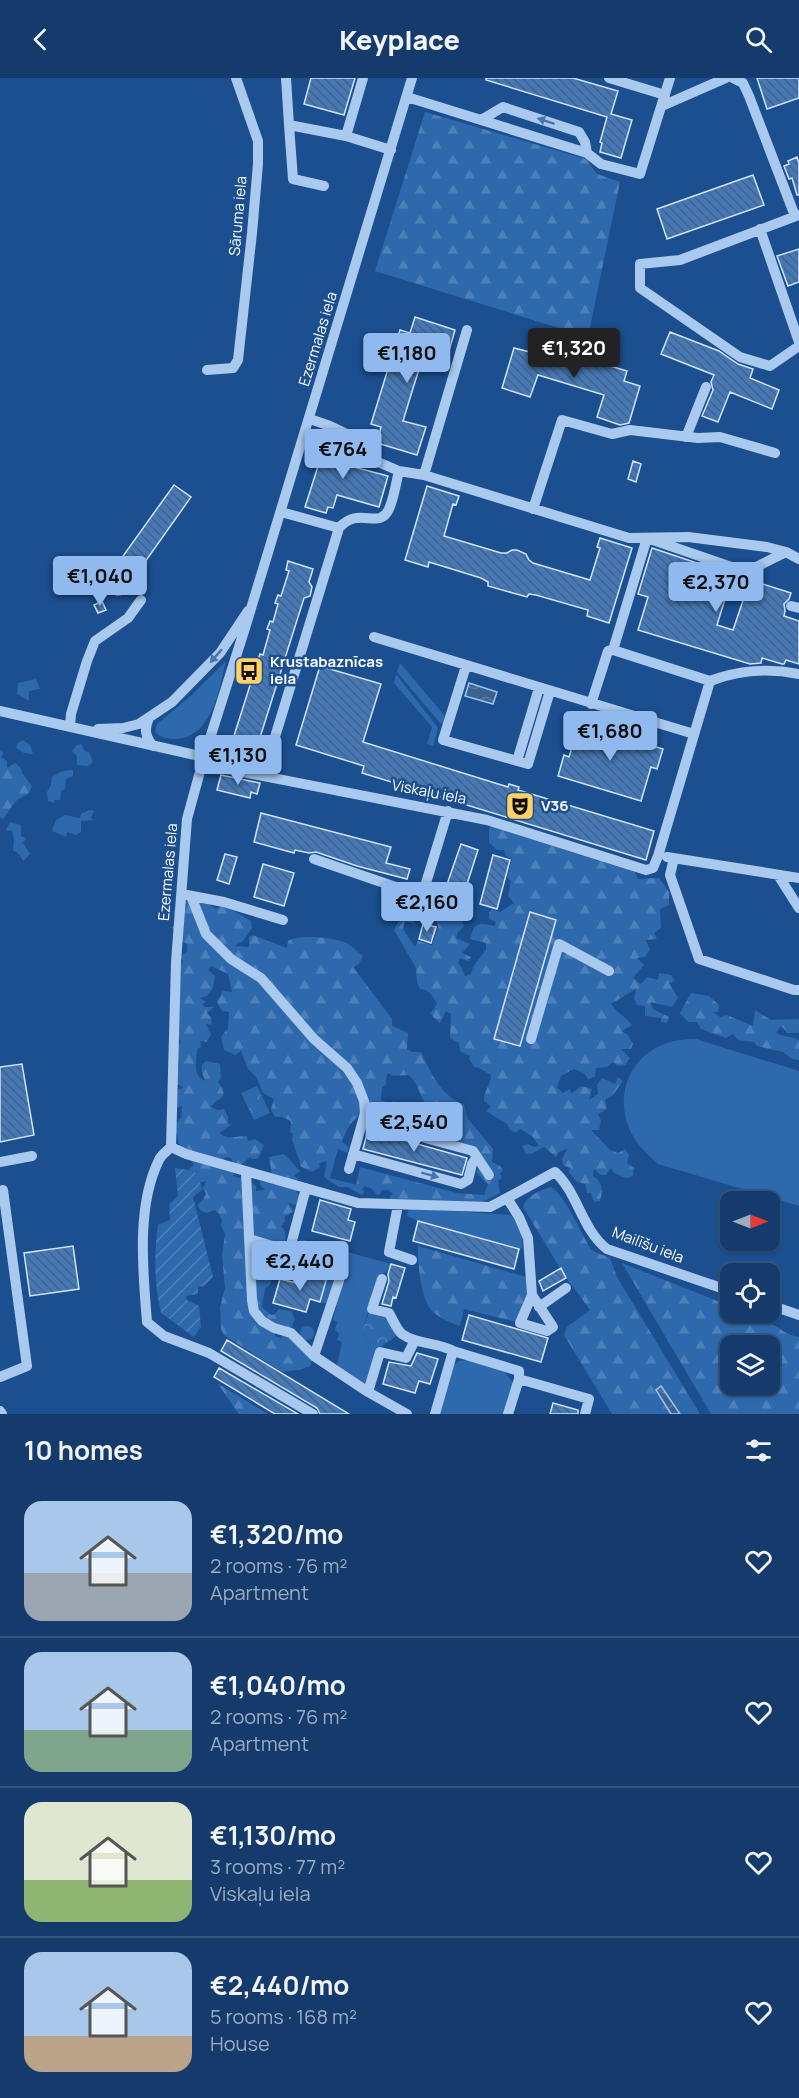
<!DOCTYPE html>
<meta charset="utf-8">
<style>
body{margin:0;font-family:Manrope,sans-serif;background:#1d4271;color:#f1f3f6;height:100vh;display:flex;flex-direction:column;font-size:22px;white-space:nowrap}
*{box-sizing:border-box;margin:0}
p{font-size:20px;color:#9dadc1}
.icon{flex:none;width:33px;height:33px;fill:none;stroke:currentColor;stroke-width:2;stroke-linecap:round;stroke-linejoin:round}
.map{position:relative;height:1336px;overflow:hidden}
.side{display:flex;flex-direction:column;background:#143b6b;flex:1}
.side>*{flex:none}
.needle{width:39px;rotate:90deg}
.controls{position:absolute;left:720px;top:1113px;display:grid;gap:12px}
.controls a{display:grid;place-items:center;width:60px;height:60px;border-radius:12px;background:#143b6b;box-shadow:0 2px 4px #0004,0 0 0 2px #33557e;font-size:30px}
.price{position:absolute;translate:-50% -51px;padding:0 14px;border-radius:6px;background:#90b9f0;color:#111;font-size:20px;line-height:39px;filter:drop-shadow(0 2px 3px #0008)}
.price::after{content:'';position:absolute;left:50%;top:36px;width:18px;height:14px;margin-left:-9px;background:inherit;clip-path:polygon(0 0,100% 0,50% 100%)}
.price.selected{background:#222;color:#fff}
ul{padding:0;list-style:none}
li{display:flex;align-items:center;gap:18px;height:150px;padding:0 24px}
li+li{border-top:2px solid #33557e}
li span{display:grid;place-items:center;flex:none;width:168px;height:120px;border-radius:18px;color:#555}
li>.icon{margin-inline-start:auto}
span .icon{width:72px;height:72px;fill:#fffc;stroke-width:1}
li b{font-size:26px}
h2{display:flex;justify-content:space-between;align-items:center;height:72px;padding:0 24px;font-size:26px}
header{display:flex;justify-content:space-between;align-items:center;height:78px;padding:0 24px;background:#143b6b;font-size:27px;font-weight:800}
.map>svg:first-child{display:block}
</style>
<header><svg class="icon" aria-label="back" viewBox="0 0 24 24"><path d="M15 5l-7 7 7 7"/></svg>Keyplace<svg class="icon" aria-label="search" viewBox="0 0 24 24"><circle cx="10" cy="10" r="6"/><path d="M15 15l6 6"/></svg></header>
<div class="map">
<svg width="799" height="1336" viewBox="0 0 799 1336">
<defs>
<pattern id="forest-firs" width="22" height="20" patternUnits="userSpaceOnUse" patternTransform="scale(1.5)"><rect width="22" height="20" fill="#2e69ad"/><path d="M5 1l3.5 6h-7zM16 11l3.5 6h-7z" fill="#4d80b9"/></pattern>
<pattern id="park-crowns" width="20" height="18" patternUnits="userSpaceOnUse" patternTransform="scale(1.5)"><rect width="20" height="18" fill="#2e69ad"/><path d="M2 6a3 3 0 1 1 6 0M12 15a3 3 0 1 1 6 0" fill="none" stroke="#4d80b9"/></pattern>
<pattern id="garden-furrows" width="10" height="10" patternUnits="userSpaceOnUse" patternTransform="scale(1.5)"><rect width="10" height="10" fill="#2e69ad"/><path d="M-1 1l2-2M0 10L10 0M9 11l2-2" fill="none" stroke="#4d80b9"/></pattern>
<pattern id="water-waves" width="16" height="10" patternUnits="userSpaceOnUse" patternTransform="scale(1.5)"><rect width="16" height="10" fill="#3c6290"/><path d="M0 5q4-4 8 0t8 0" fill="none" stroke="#597aa1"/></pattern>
<pattern id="building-back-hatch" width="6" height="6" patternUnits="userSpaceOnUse" patternTransform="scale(1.5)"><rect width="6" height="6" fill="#4478b7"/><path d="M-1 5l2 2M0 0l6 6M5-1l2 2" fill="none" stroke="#486282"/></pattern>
</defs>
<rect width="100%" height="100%" fill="#1b4f8f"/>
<!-- grass -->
<path fill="#2e69ad" d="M226 583C219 610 213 659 176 661 168 661 160 660 155 654L157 646 193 616Z
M400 585 445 638 443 646 440 645 397 594Z
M396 596 438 650 433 668 427 666 432 649 394 605Z
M36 601 40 611 29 613V623L17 616 18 605Z
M23 662 30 667 33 675 31 676 24 675 16 670 18 665Z
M81 666 85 673 89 674 93 684 88 688 77 687V678L72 673 77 667Z
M73 692V698L66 701 65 711 61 713 60 722H55L54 725 48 723 47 714 51 707 52 699 62 693Z
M89 732 94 733 91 740 94 742 81 743V754L76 757 67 754 66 759 52 753 56 742 65 737 80 740 81 736Z
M10 744 21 747V758L26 760 23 765 30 776 23 783 20 777 13 772 14 761 12 753 6 752Z
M696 961 799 993V1128L658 1086C647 1076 635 1065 629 1050 616 1019 628 982 660 968 671 962 684 961 696 961Z
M409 1130 510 1137C519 1144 524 1159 522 1170L519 1171 418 1143 407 1138Z
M300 1161 391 1186 386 1194 380 1197 362 1253 369 1263 379 1270 366 1309 337 1287 342 1264 337 1262 339 1256 335 1252 337 1244 333 1242 337 1227 320 1224 327 1199 305 1193 303 1200 298 1199 292 1191Z
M300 1255a7 7 0 1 1 14 0a7 7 0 1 1-14 0Z
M467 1282 504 1293 513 1305 505 1336H440L453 1287 459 1283Z"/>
<!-- forest -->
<path fill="url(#forest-firs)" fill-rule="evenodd" d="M425 34 586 81 597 96 620 104 588 259 375 193Z
M0 673 4 675 1 679 7 683V690L15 685 21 690 22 695 32 708 29 715 16 723 3 741 0 740Z
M492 745 633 790 638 801 659 800 669 814V827L660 831 661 850 654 855 657 861 645 862 650 871 645 879 637 880 644 887 633 900 641 906 647 899 658 902 659 895 671 897 675 903 669 905 678 920 672 929 650 924 653 931 669 939 667 945 661 944V940L645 938V928L637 927 634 920 636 911C626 916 620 922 611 925 616 935 625 938 632 947L622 953 628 957 633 966 631 971H621L630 980 625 987 618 988 613 984 607 989 596 990 595 999 588 1001 584 995 574 991 561 998 557 1010 563 1015 570 1011 571 1016 581 1008 592 1011 589 1022 598 1016 597 1007 602 1000 615 1006 618 999 623 1003 613 1017 605 1022 607 1031 598 1036 601 1043 599 1052H591L610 1072 618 1075 625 1071 629 1077 627 1085 634 1090 633 1098 626 1100 614 1095 611 1090 606 1097H601L594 1091 593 1098C603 1105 603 1111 600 1123L594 1124 591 1115H587L585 1106 577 1104 569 1095 570 1090 563 1087 562 1081 568 1070 559 1074 556 1079 544 1069 531 1076H526L522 1068 528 1066 534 1069 539 1068 533 1059 520 1051 516 1055 510 1052 507 1046 486 1033 491 1028 484 1023C484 1012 491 1006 491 997L479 990 474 989 469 981 470 978 460 973 459 965 450 960 451 936 446 933 440 945 433 939 431 935 437 926C433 918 429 911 420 911L417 904 416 890 394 852 404 833 413 840 415 846 405 843 403 851 415 869 418 863 432 867 438 850 437 841 447 833 460 839 464 848 458 854 456 860 470 866 462 875 471 879 468 883 460 880 458 885 462 890 465 898 471 896 473 889 486 872V865L470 861C475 843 478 845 495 848L496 844 489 841V835L492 831 500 834 514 825 508 818 511 803 507 799 512 781 506 778 504 772H497L489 764V752Z
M192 822 196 828 202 822 216 831 224 827 251 843 252 850 242 864 234 868 249 869V859L253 857 287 870 288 863C297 856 332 859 344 864 350 866 357 873 363 878L359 886 353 889 392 941V948L408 955 407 971 412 974H421C430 993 442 1020 464 1026L468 1041 493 1071 492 1084 500 1088 503 1092 500 1096 502 1100 498 1103 500 1115 480 1125 389 1123 390 1118 393 1116 388 1112H382L380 1116 377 1117 371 1110 364 1108 362 1112 365 1113 362 1117 347 1109H339L324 1099 327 1083 319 1085 320 1089 312 1094 300 1088V1084L292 1062 293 1056 290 1054 291 1043 282 1039H275L271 1031 274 1021 263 1015 256 999 248 991 241 973 235 977 224 972 221 959 228 950 229 934 222 933 217 924 223 913 232 914 228 896 211 888 208 892 215 898 213 910 207 918 200 920 206 924 202 926 205 929H214L207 935 211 939 212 947 206 946 211 956 207 964 200 963 201 969 197 971C197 984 191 996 205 1003 203 996 198 989 206 983L220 986 221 1000 218 1004C231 1022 218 1018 211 1029L218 1032 224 1031 228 1039V1045L231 1047 219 1055C228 1063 236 1057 247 1058L248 1063 255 1061 264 1067 258 1081H252L250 1079 241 1087 233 1085 231 1080 226 1079 223 1081 235 1094 233 1098 239 1100 244 1098 249 1104 256 1107V1113L265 1112 260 1107V1103L281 1108 272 1097 269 1079 284 1076 300 1093 294 1098 298 1101 293 1109 301 1120 297 1127 288 1125 294 1133 284 1139 285 1143 281 1148C287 1154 286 1159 284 1167L251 1166 256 1172 253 1174 255 1181 256 1175 269 1170 287 1175V1180L277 1185 283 1188 280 1198H272L270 1206 265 1211 262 1229 271 1237 275 1236 279 1231 291 1233 295 1241 290 1253H275V1258L281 1260 285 1255 313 1280 310 1288 300 1292 282 1294 224 1257 221 1251 220 1229 225 1210 222 1178 225 1156 221 1147 222 1142 219 1136 215 1132 207 1135 201 1133 197 1127 203 1122 206 1116 203 1110 206 1103 199 1105 193 1101 189 1091 194 1087 179 1066 177 1057 174 1053 175 1046 181 1040 182 1028 176 1030V1012L183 1010 180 1007H177L175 990 179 989 176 967H179L181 963 178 960 180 888 183 883 180 879 187 873V866L180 862 172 849 180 845 174 840 175 838 173 834 183 823ZM388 995 393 998 409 997 415 1004 426 1028 425 1032 421 1033 420 1037 413 1030 410 1038 404 1035 397 1041V1047L477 1071 495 1097 488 1102 479 1089 476 1094 488 1106 484 1117 457 1115 360 1089 356 1107 330 1100 338 1071 347 1075 349 1069 342 1064C352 1037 361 1031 389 1042L394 1039V1033L397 1030 395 1023 389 1025 381 1022 382 1009 386 1007V1000Z
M691 915 709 918 719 927 718 934H713L720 939 727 937 753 948 755 932 771 942 799 941V955H788L781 948 776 955C784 959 791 958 799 962V982L792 981 783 974 757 968 754 964 738 962 733 956 726 960 701 951 697 944H688L680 935Z
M551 1109C564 1116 582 1156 590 1170L595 1174 610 1180 617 1199 700 1336H612L564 1257 567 1249 590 1232 563 1195 523 1129C526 1118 541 1112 551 1109Z
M418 1168 526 1199 527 1223 520 1245 464 1231 460 1248C449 1244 439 1240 431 1232 421 1221 417 1182 418 1168Z
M622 1185 730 1228V1234C744 1234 756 1237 768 1244 780 1250 786 1257 799 1259V1336H711ZM730 1268H770V1306H730Z
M217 1305 268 1336H239Z"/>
<!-- park -->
<path fill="url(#park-crowns)" d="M257 1008 270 1035 254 1042 241 1015Z
M369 1234 389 1240 398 1257 379 1270 369 1263 362 1253Z"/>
<!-- garden -->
<path fill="url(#garden-furrows)" d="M175 1090 194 1093 203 1111 193 1119 213 1199 204 1208 198 1209V1216L186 1218 187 1222 199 1228 201 1249 194 1259 161 1235C154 1206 154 1176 158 1147L170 1142 169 1126 178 1118Z"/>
<!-- water -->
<path fill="url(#water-waves)" stroke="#9cc4f0" stroke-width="1.5" d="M469 605 497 614 493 626 465 618Z
M661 1308 680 1336H671L656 1312Z"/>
<!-- building -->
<path fill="url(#building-back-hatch)" stroke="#cfe3fa" stroke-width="1.5" d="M311 0H355L344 37 304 26Z
M486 0H573L618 13 611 36 632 42 621 80 600 74 602 65 600 64 607 39 486 2Z
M757 0H799V20L767 31Z
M797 79 799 85V117H797L792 100 789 101 784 88 789 86 788 83Z
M753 97 764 127 667 161 657 131Z
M799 171V204L788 208 777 178Z
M415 239 455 252 447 280 425 273 414 307 403 343 426 349 417 377 377 365 381 349 371 346 400 252 410 255Z
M670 254 719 273 738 286 753 291 750 300 779 312 772 331 730 314 718 344 702 338 713 312 711 304 714 297 661 276Z
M533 265 627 293 624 303 640 308 629 345 620 347 597 339 604 317 538 297 530 319 502 310 514 270 530 274Z
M327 360 347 366 345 372 350 373 346 387 388 398 379 429 337 417 333 430 328 429 326 435 305 429Z
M633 383 641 386 636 404 628 401Z
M174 407 191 419 140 491 123 478Z
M427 408 459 418 456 427 453 426 444 458 501 475H507L512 472H517L526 476 529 482 533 485 590 502 600 470 597 469 600 460 632 470 609 545 587 538 588 532 536 517 529 516 527 519 488 508V504L481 500 429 484 428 489 405 482Z
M652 470 706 488 702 500 729 508 717 547 733 552 750 502 791 515 789 521 784 526 785 533 784 538 799 543V586L786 582 784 586H782L762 580 761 585 750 586 638 552 648 519 638 516Z
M288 483 313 491 309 504 312 509 310 518 304 520 251 688 226 683 260 576 263 577 270 552 267 551 270 543 273 544 278 526 275 525 278 517 281 518 289 493 286 492Z
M111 510a7 7 0 1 1 14 0a7 7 0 1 1-14 0Z
M102 523 106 532 98 535 94 527Z
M320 588 381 606 363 664 508 709 509 706 519 709 518 712 654 753 646 782 362 695 364 688 296 667Z
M586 641 606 648 604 653 663 671 657 691 651 689 641 723 558 698 564 677 569 679 575 659 577 660 582 646 584 647Z
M221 697 260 705 257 716 251 714 250 720 217 712Z
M261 735 391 769 386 785 410 791 407 801 357 788 316 774 309 775 295 772 294 775 254 764Z
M461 766 478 772 458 834 429 826 434 812 444 815Z
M225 776 237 779 229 806 217 802Z
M493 777 510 782 497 831 480 826Z
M263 786 294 795 284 828 254 819Z
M530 834 556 842 520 968 494 961Z
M423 846 436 849 431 865 419 861Z
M22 986 34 1057 0 1064V989Z
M368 1052 467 1080 462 1097 363 1071Z
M320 1122 351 1131 348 1142 355 1144 350 1163 312 1153Z
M418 1143 519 1171 514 1191 413 1163Z
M73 1168 79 1211 30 1218 24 1175Z
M391 1186 405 1190 396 1220 393 1219 391 1228 382 1226 389 1203 388 1196Z
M561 1190 566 1200 543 1213 539 1203Z
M305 1193 327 1199 320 1224 310 1221 306 1234 273 1225 280 1201 301 1206Z
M469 1237 548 1260 541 1284 462 1262Z
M227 1262 349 1336H320L317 1330 221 1273Z
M417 1275 438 1281 430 1306 419 1303 415 1315 383 1306 389 1284 411 1288Z
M219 1290 298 1336H275L214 1299Z
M553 1325 578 1332V1336H550Z"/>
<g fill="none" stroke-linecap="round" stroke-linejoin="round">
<!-- minor -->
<path stroke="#a9c9ee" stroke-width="10" d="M286 0 289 47 346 58
M363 0 346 58 391 72
M609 0 665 17
M733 0 743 5 749 18 795 138
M407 19 587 75 601 86 640 96 670 0
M662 28 726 0
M481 42 503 29 579 54 585 64 587 75
M289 47 293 101 324 108
M799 137 680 182 640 186V210L740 279 770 288 799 268
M760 151 799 264
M207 292 233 290 238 282 252 155 258 86V63L236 0
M310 341 330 348 349 357 378 384 399 393
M686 359 706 309
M424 397 467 252
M533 431 562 342 612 356 630 352 698 360 720 359 775 375
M281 434 339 450
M786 474 746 494 647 460 613 572 710 603C738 592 770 590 799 596
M791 528 799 530
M374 559 694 656
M466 588 443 662 528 686 550 613
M591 626 608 573 613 572
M0 633 204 679 217 689 487 742 646 792 653 790 658 778 710 603
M149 640C144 651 145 658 153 668
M70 649 71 636 87 583 95 563 128 540 141 522
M98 651 123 650 139 646 172 624 220 575 248 533
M517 683 539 610
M263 698 339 450C359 427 379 453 389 431 394 420 396 405 399 393L424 397 629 460 688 459 767 469 786 474 799 481
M667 779 799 800
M674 780 670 797 699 881 794 912H799
M314 781 422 818 448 733
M778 797 799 830
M187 817 224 824 283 842
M191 818 206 856 231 881 261 900 314 961 347 990 357 1005 364 1023 365 1035 349 1091
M531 961 559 866 609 893
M363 1043 473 1073 489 1097
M171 1069 176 884 187 741 204 679 246 547 412 0
M171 1069 186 1076 358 1125 490 1129 507 1120 519 1139 528 1160 532 1217 553 1249 547 1253 520 1245 532 1217
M171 1069C167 1073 161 1077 159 1082 136 1128 143 1194 147 1244L164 1258 209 1275 313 1336
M353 1076 461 1106 468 1102 472 1086 477 1079
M0 1084 32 1078
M246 1094 252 1222 254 1233 262 1243 274 1250 291 1255 314 1278 368 1314 407 1336
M507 1120 555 1094C578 1115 582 1152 607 1171L730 1213
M398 1127 389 1174 412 1182
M249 1161 329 1185 339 1196V1203L314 1278
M289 1174 306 1110
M382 1201 372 1231 389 1235C393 1242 397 1252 402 1256 417 1267 438 1264 453 1273L435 1336
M770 1227 799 1237
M539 1229 566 1210
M453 1273 519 1293V1301L508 1336
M0 1299 27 1288 3 1112
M519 1301 589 1321 585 1336
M368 1314 380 1274 406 1280 415 1262
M0 1333 2 1336"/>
</g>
<!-- one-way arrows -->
<defs><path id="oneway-solid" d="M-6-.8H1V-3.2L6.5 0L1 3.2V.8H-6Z" transform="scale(1.5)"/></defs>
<g fill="#4674ac">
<use href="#oneway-solid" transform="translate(546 43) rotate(-162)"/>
<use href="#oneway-solid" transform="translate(216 578) rotate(131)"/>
<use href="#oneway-solid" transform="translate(430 1097) rotate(15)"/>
</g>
<!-- icons -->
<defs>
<g id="bus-square" transform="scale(1.5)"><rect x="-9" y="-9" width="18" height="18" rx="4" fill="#ffd166" stroke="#1b4f8f"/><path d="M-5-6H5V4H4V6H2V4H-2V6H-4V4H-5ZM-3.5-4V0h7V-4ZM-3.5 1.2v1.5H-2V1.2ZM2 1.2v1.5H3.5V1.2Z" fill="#111"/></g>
<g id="theatre-square" transform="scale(1.5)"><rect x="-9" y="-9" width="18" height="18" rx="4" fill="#ffd166" stroke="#1b4f8f"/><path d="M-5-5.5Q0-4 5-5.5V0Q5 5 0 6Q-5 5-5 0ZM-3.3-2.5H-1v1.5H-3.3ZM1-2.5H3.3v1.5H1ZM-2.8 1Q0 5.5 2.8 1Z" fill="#111"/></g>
</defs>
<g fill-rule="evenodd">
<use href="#bus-square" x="249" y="593"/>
<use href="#theatre-square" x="520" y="728"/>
</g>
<g text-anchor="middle" stroke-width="5" stroke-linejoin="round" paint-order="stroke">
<!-- street labels -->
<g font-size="15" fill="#fff" stroke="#1b4f8f">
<text transform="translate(238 138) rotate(-85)" y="5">Sāruma iela</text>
<text transform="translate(318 261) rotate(-73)" y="5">Ezermalas iela</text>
<text transform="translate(429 714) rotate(11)" y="5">Viskaļu iela</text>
<text transform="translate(168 794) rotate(-85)" y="5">Ezermalas iela</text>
<text transform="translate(648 1167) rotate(21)" y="5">Mailīšu iela</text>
</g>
<!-- poi labels -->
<g font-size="15" font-weight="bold" fill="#fff" stroke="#1b4f8f" text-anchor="start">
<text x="270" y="589">Krustabaznīcas<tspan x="270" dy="17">iela</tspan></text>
<text x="541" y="733">V36</text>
</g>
</g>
</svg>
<div class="controls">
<a><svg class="needle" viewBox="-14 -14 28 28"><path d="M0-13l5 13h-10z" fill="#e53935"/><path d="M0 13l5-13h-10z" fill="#9dadc1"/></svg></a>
<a><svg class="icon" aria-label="locate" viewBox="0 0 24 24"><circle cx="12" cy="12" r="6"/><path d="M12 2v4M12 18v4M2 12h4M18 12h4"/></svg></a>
<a><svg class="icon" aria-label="layers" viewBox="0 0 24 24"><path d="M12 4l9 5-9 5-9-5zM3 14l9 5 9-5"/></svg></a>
</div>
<b class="price selected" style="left:574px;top:301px">€1,320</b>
<b class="price" style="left:407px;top:306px">€1,180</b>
<b class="price" style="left:343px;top:402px">€764</b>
<b class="price" style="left:100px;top:529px">€1,040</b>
<b class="price" style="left:716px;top:535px">€2,370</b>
<b class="price" style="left:610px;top:684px">€1,680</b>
<b class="price" style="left:238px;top:708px">€1,130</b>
<b class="price" style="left:427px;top:855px">€2,160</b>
<b class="price" style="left:414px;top:1075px">€2,540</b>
<b class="price" style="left:300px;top:1214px">€2,440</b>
</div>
<section class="side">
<h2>10 homes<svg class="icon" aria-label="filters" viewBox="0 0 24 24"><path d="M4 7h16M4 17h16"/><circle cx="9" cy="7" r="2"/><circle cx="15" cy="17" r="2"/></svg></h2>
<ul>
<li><span style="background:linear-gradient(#a9c7e8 60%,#9aa5b1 0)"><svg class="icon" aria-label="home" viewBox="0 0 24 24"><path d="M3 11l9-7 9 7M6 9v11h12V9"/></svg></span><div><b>€1,320/mo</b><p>2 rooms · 76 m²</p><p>Apartment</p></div><svg class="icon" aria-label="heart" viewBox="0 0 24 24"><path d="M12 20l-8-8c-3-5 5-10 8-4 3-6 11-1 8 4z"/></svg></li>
<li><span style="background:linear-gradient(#a9c7e8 65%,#7fa58c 0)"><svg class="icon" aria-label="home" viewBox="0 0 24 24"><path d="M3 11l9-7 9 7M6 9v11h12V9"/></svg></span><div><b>€1,040/mo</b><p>2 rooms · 76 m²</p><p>Apartment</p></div><svg class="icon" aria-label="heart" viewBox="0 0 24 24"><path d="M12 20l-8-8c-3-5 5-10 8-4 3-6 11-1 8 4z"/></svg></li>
<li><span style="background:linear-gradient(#dfe7d0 65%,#8fb573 0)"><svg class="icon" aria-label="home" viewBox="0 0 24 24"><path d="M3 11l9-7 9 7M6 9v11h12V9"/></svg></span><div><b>€1,130/mo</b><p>3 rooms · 77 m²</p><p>Viskaļu iela</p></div><svg class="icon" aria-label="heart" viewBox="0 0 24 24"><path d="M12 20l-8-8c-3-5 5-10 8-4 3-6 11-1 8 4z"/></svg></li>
<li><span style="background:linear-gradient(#a9c7e8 70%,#b9a48a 0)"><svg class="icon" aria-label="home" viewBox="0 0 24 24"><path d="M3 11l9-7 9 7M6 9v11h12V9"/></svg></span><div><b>€2,440/mo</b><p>5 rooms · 168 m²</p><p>House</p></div><svg class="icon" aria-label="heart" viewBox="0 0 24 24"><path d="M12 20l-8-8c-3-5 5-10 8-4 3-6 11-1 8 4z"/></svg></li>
</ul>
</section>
